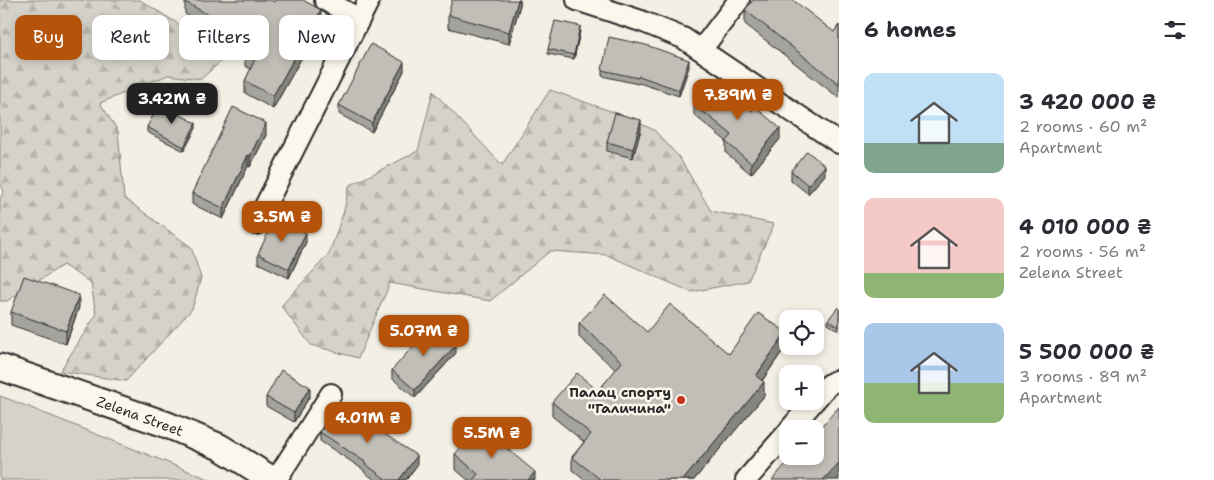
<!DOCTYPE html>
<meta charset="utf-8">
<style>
body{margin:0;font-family:"Shantell Sans",sans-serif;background:#f2f2f3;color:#2b2b33;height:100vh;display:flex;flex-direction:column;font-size:19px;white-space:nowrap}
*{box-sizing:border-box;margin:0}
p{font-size:16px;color:#7c7c81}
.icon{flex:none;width:28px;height:28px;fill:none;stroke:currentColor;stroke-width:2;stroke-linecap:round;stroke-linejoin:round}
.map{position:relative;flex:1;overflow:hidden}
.drawer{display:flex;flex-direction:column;background:#fff;width:375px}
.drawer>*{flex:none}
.banner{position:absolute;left:15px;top:15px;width:475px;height:45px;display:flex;gap:10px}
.buttons{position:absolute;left:779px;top:310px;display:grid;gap:10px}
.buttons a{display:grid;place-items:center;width:45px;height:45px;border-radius:10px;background:#fff;box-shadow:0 2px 8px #0003;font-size:25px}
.price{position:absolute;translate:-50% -42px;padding:0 11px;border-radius:10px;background:#b45309;color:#fff;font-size:16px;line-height:32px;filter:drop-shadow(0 1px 2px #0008)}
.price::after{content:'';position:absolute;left:50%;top:30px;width:15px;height:11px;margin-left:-8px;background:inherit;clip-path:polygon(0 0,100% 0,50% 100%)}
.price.selected{background:#222;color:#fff}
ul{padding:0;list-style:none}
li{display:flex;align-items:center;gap:15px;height:125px;padding:0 25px}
li span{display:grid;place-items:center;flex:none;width:140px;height:100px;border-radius:10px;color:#555}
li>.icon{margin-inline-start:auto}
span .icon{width:60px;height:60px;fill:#fffc;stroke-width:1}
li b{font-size:21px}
h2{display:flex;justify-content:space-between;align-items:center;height:60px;padding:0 25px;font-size:21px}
.tag{padding:0 18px;border-radius:10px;background:#fff;box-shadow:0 2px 8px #0003;font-size:18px;line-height:45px}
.tag.selected{background:#b45309;color:#fff}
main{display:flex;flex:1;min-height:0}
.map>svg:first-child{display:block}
</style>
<main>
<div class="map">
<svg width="839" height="480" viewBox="0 0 839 480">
<defs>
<pattern id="forest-firs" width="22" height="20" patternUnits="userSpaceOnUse" patternTransform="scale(1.25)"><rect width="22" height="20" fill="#d5d2c9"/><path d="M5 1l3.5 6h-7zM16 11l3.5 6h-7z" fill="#b7b4ad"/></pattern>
</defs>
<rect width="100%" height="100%" fill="#f3efe4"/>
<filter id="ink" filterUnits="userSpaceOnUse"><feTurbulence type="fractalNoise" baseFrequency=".02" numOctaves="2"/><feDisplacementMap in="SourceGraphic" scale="10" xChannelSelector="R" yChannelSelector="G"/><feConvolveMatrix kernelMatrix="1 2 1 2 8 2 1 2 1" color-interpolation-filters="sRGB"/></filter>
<g filter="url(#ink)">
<!-- forest -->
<path fill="url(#forest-firs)" stroke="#807e7a" d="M0 0H140L228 55 201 79 168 75 100 103 118 131 124 198 191 247 201 278 192 309 126 381 60 371 96 315 91 283 63 265 7 301H0V199L4 191 0 183Z
M550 90 622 115 654 130 679 157 711 211 774 224 748 281 691 292 607 255 550 251 490 301 390 283 358 358 311 345 281 306 329 254 344 211 349 186 418 151 433 91 502 165Z"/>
<!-- park -->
<path fill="#d5d2c9" stroke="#807e7a" d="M0 396 16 402 211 480H0Z"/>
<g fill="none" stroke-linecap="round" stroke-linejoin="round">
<!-- minor casing -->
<g stroke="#2b2b2b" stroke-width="24">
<path id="minor" d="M325 0 359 19
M577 0 641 21 683 38 839 143
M701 50 739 0
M256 224 369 0
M815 400C822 392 828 382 839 380
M790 429 814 401
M276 480 331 394
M746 480 788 432"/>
</g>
<!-- major casing -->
<g stroke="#2b2b2b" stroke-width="29">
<path id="major" d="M0 367 165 424 220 447 273 480"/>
</g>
<!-- minor -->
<use href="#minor" stroke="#fbf7ec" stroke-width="20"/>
<!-- major -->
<use href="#major" stroke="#fbf7ec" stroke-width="25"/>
</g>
<!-- wall -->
<path fill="#a5a39d" stroke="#2b2b2b" d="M520 0V5L509 44 448 28V15Z
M185 2 321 23 273 109 245 93V81L251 69 245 66V54L248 48 185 14Z
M745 10 834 32 839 25V98L745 24Z
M580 31 574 59 548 54V49Z
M689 67 679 96 639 83 638 84 602 76V70Z
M404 71 372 132 339 114V105Z
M694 104 780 139 751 174 726 153V141L694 115Z
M147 127 196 128 184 151 147 132Z
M641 129 633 158 607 151V142Z
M266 135 250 167 248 166 223 219 192 204V193Z
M791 171 825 175 808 194 791 180Z
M306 242 289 278 258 263V254Z
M79 307 66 344 11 325V312Z
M839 308V331L828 324V320Z
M579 323 647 332 729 354 786 346 762 381 764 396 694 480H584L572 470V457L584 442 552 416V402L598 391 616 370 579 337Z
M456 353 415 398 392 378V370Z
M310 396 294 422 266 406V397Z
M320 432 417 465 406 480H375L364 472V470L320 441Z
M455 454 535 480H468L455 469Z"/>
<!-- shaded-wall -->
<path fill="#86857f" stroke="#2b2b2b" d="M518 0H520V5L509 44V32Z
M321 10V23L273 109V96Z
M580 26V31L574 59V55Z
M689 60V67L679 96V90Z
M404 62V71L372 132V123Z
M641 120V129L633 158V149Z
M196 123V128L184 151V147Z
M266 123V135L250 167V156Z
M780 128V139L751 174V163Z
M248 155V166L223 219V208Z
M825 166V175L808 194V185Z
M306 233V242L289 278V269Z
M79 295V307L66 344V331Z
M786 332V346L756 389V376Z
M456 345V353L415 398V390Z
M764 382V396L694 480H684V479Z
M310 387V396L294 422V413Z
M417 456V465L406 480H399Z
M839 463V480H823Z
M535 472V480H528Z"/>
<!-- building -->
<path fill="#c0beb6" stroke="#2b2b2b" d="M186 0H271L274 2 275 0H303L321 10 273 96 245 81 255 59 245 54 253 39 185 2Z
M452 0H518L509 32 448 15Z
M753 0H793L834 32 839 25V84L745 10Z
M555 21 580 26 574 55 548 49Z
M609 37 646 45 689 60 679 90 639 76 638 78 602 70Z
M371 44 404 62 372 123 339 105Z
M714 80 752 111 755 107 780 128 751 163 726 142 732 135 694 104Z
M159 104 196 123 184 147 147 127Z
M233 107 266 123 250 156 248 155 223 208 192 193Z
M615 113 641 120 633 149 607 142Z
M807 151 825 166 808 185 791 171Z
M275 218 306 233 289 269 258 254Z
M24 276 79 295 66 331 11 312Z
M605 295 647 332 670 304 729 354 758 313 786 332 756 376 764 382 684 479 685 480H601L572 457 591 434 552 402 577 373 598 391 622 362 579 323Z
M838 307 839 308V327L828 320Z
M433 324 456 345 415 390 392 370Z
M281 370 310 387 294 413 266 397Z
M339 403 417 456 399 480H387L364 463 365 462 320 432Z
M839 407V463L823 480H772L793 456H815V433Z
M480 426 535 472 528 480H473L478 474 455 454Z"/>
</g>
<!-- markers -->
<circle fill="#c8321e" stroke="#fbf7ec" stroke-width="2" cx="681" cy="400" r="5"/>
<g text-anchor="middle" stroke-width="5" stroke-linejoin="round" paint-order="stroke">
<!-- poi labels -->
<g font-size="14" font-weight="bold" fill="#2b2b2b" stroke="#fbf7ec" text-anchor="end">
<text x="671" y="397">Палац спорту<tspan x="671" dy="16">"Галичина"</tspan></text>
</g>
<!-- street labels -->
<g font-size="14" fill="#2b2b2b" stroke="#fbf7ec">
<text transform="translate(140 416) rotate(20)" y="5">Zelena Street</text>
</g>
</g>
</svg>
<div class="buttons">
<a><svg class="icon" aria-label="locate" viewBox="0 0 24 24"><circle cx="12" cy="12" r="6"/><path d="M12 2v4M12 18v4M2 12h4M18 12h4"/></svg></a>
<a>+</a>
<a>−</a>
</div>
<b class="price" style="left:738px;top:121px">7.89M ₴</b>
<b class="price selected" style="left:172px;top:125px">3.42M ₴</b>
<b class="price" style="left:282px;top:243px">3.5M ₴</b>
<b class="price" style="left:424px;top:357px">5.07M ₴</b>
<b class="price" style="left:368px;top:444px">4.01M ₴</b>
<b class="price" style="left:492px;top:459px">5.5M ₴</b>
<div class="banner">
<a class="tag selected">Buy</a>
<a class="tag">Rent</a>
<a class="tag">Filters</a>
<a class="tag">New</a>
</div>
</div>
<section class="drawer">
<h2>6 homes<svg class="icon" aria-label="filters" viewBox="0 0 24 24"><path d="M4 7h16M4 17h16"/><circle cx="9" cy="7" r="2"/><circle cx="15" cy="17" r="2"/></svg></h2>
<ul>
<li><span style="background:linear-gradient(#bfe0f5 70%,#7fa58c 0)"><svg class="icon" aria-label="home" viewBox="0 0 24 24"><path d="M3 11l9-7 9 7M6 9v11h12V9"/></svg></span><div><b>3 420 000 ₴</b><p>2 rooms · 60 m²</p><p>Apartment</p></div></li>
<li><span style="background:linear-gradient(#f6c9c9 75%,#8fb573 0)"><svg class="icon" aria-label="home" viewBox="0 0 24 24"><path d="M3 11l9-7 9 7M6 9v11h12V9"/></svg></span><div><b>4 010 000 ₴</b><p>2 rooms · 56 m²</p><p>Zelena Street</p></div></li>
<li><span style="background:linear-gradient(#a9c7e8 60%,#8fb573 0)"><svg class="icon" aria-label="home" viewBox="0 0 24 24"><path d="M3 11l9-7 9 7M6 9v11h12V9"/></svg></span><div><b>5 500 000 ₴</b><p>3 rooms · 89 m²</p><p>Apartment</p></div></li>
</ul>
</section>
</main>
